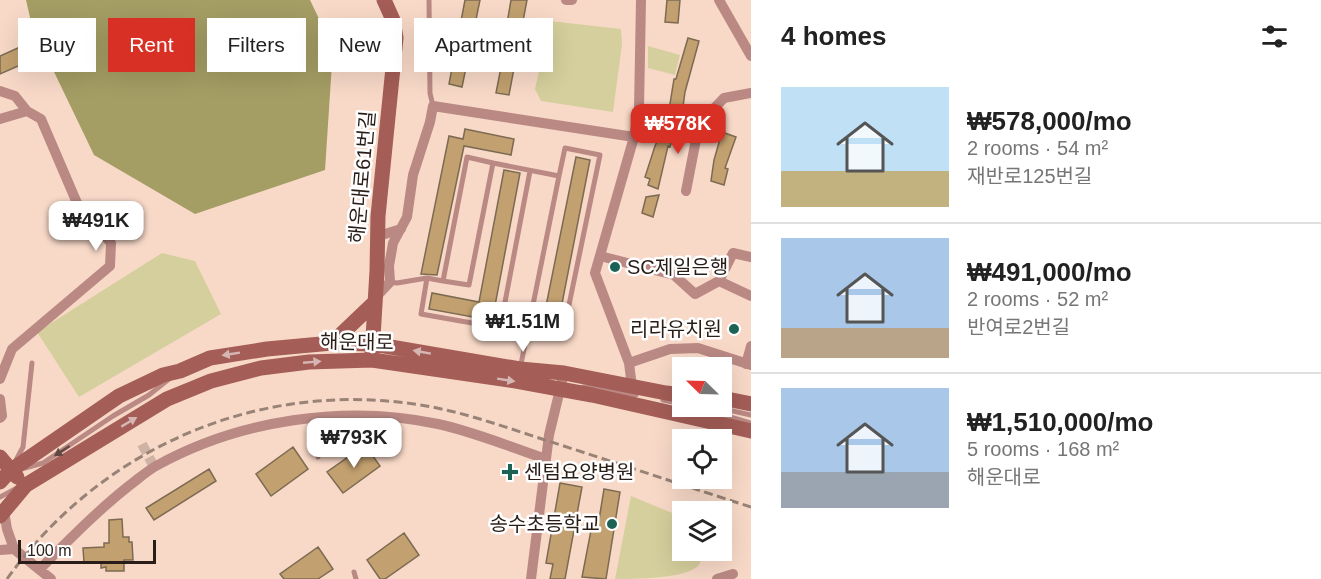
<!DOCTYPE html>
<meta charset="utf-8">
<style>
body{margin:0;font-family:Arial,"Noto Sans KR",sans-serif;background:#f6f6f6;color:#222;height:100vh;display:flex;flex-direction:column;font-size:22px;white-space:nowrap}
*{box-sizing:border-box;margin:0}
p{font-size:20px;color:#767676}
.icon{flex:none;width:33px;height:33px;fill:none;stroke:currentColor;stroke-width:2;stroke-linecap:round;stroke-linejoin:round}
.map{position:relative;flex:1;overflow:hidden}
.sheet{display:flex;flex-direction:column;background:#fff;width:570px}
.sheet>*{flex:none}
.top-card{position:absolute;left:18px;top:18px;width:570px;height:54px;display:flex;gap:12px}
.needle{width:39px;rotate:293deg}
.fabs{position:absolute;left:672px;top:357px;display:grid;gap:12px}
.fabs a{display:grid;place-items:center;width:60px;height:60px;border-radius:0px;background:#fff;box-shadow:0 6px 24px #0002;font-size:30px}
.scale{position:absolute;left:18px;bottom:15px;width:138px;box-sizing:border-box;padding-left:6px;border:3px solid #281d17;border-top:0;font-size:16px;line-height:21px;white-space:nowrap;color:#281d17;-webkit-text-stroke:4px #fff;paint-order:stroke}
.price{position:absolute;translate:-50% -51px;padding:0 14px;border-radius:12px;background:#fff;color:#222;font-size:20px;line-height:39px;filter:drop-shadow(0 2px 3px #0008)}
.price::after{content:'';position:absolute;left:50%;top:36px;width:18px;height:14px;margin-left:-9px;background:inherit;clip-path:polygon(0 0,100% 0,50% 100%)}
.price.current{background:#d93025;color:#fff}
ul{padding:0;list-style:none}
li{display:flex;align-items:center;gap:18px;height:150px;padding:0 30px}
li+li{border-top:2px solid #e0e0e0}
li span{display:grid;place-items:center;flex:none;width:168px;height:120px;border-radius:0px;color:#555}
li>.icon{margin-inline-start:auto}
span .icon{width:72px;height:72px;fill:#fffc;stroke-width:1}
li b{font-size:26px}
h2{display:flex;justify-content:space-between;align-items:center;height:72px;padding:0 30px;font-size:26px}
.chip{padding:0 21px;border-radius:0px;background:#fff;box-shadow:0 6px 24px #0002;font-size:21px;line-height:54px}
.chip.current{background:#d93025;color:#fff}
main{display:flex;flex:1;min-height:0}
.map>svg:first-child{display:block}
</style>
<main>
<div class="map">
<svg width="751" height="579" viewBox="0 0 751 579">
<rect width="100%" height="100%" fill="#f8d9c8"/>
<!-- green -->
<path fill="#d5cf9d" d="M550 21 621 29 622 44 613 112 541 101 535 89Z
M648 46 680 55 675 75 648 68Z
M162 253 195 261 221 314 79 397 37 332Z
M631 496 682 517V550L702 551C701 555 701 561 699 565 687 579 635 579 615 579Z"/>
<!-- forest -->
<path fill="#a49d64" d="M26 0H310L333 48 325 170 195 214 94 155 32 26Z"/>
<!-- building -->
<path fill="#c2a06f" stroke="#7c6b52" stroke-width="1.5" d="M465 0H480L462 87 449 84Z
M511 0H527L509 95 496 93 504 52 497 51 499 40 504 41Z
M667 0H680L678 23 665 22Z
M688 38 699 41 685 92 682 114 669 110 674 79H676Z
M20 47 27 62 0 74V56Z
M664 126 675 131 670 147 668 146 658 189 648 185 650 179 645 177 655 146Z
M465 129 514 139 511 155 464 146 437 275 421 274 449 136 463 139Z
M722 132 736 137 725 168 728 169 724 185 711 181 714 160Z
M576 157 590 160 559 319 544 316Z
M504 170 520 173 494 311 480 309 478 318 429 309 432 293 479 302Z
M659 195 653 217 642 213 646 197Z
M365 445 380 466 343 493 327 472Z
M293 447 308 469 271 496 256 474Z
M209 469 216 481 154 520 146 508Z
M560 483 582 487 565 579H550L553 564 546 563Z
M604 489 620 492 606 579 582 577 592 525 598 526Z
M122 519 123 537H129V542H132L133 560H124V571H106V567L101 568V562L84 563 83 548 104 547V543H109V520Z
M404 533 419 555 385 579H380L367 560Z
M318 547 333 569 318 579H284L280 574Z"/>
<g fill="none" stroke-linecap="round" stroke-linejoin="round">
<!-- street-tunnel -->
<path stroke="#ceb3a5" stroke-width="10" stroke-dasharray="10 5" stroke-linecap="butt" d="M142 444 154 467"/>
<!-- lane -->
<path stroke="#ba8984" stroke-width="5" d="M429 0 430 93 433 106
M493 163 559 176 565 148 600 155 564 329 501 323 530 171
M427 278 421 314 489 326 501 323
M390 282 397 283 427 278 443 281 467 157 493 163 469 285 443 281
M520 369 559 176
M583 387H593L636 395
M663 400 682 404
M693 406 751 423
M711 406 751 415
M313 418 318 457
M15 462 23 447 32 363
M25 468 43 463 113 416 149 395 169 379
M0 497 17 488
M354 572 356 579"/>
<!-- street -->
<path stroke="#ba8984" stroke-width="10" d="M566 0H572
M719 0 751 56
M0 91 15 96 27 111
M639 109 686 123 699 124 724 98 751 93
M0 119 27 111 41 119 77 203 111 243 110 266 12 349 0 379
M686 191 699 124
M385 234 401 229
M600 256 674 275 695 294 719 281 733 253 751 257
M719 281 751 296
M375 298 390 282 389 266 393 243 407 217 413 175 430 122 433 106 634 137
M629 363 670 349 698 348 751 365
M746 364 751 346
M632 387 629 363 595 273 634 137 639 109 641 0
M0 399 2 416 0 418
M4 511 7 529 14 549 51 579
M0 550 14 549
M40 569C69 540 97 511 130 485 138 479 147 471 156 466 239 420 345 404 438 424 475 432 510 447 546 459
M531 579 549 435 564 373
M717 579 733 574"/>
<!-- secondary -->
<path stroke="#a45d57" stroke-width="15" d="M332 343 374 303
M372 354 377 271 378 216 396 38 393 20 384 0
M722 398 751 404
M0 457 17 477
M0 482 10 471 119 396 163 375 180 371 210 358 267 349 332 343 373 344 520 369 564 373 666 393 682 395
M0 516 26 485 167 399 211 381 261 368 309 362 372 360 516 381 592 395 751 431"/>
<!-- rail -->
<path stroke="#998377" stroke-width="3" stroke-dasharray="9 4.5" stroke-linecap="butt" d="M7 579C100 449 255 381 414 404 458 410 502 426 545 440 614 462 682 485 751 507"/>
</g>
<!-- one-way arrows -->
<defs><path id="oneway-solid" d="M-6-.8H1V-3.2L6.5 0L1 3.2V.8H-6Z" transform="scale(1.5)"/></defs>
<g fill="#d6b6b3">
<use href="#oneway-solid" transform="translate(422 352) rotate(-170)"/>
<use href="#oneway-solid" transform="translate(231 354) rotate(171)"/>
<use href="#oneway-solid" transform="translate(312 362) rotate(-5)"/>
<use href="#oneway-solid" transform="translate(506 380) rotate(9)"/>
<use href="#oneway-solid" transform="translate(129 422) rotate(-31)"/>
</g>
<use fill="#624843" href="#oneway-solid" transform="translate(62 451) rotate(147)"/>
<!-- markers -->
<g fill="#1c6355" stroke="#fff" stroke-width="2">
<circle cx="615" cy="267" r="6"/>
<circle cx="734" cy="329" r="6"/>
<path d="M507 463h6v6h6v6h-6v6h-6v-6h-6v-6h6z"/>
<circle cx="612" cy="524" r="6"/>
</g>
<g text-anchor="middle" stroke-width="5" stroke-linejoin="round" paint-order="stroke">
<!-- street labels -->
<g font-size="20" fill="#281d17" stroke="#fff">
<text transform="translate(362 177) rotate(-85)" y="7">해운대로61번길</text>
<text transform="translate(357 342) rotate(1)" y="7">해운대로</text>
</g>
<!-- poi labels -->
<g font-size="20" fill="#281d17" stroke="#fff" text-anchor="start">
<text x="627" y="274">SC제일은행</text>
<text x="722" y="336" text-anchor="end">리라유치원</text>
<text x="524" y="479">센텀요양병원</text>
<text x="600" y="531" text-anchor="end">송수초등학교</text>
</g>
</g>
</svg>
<div class="fabs">
<a><svg class="needle" viewBox="-14 -14 28 28"><path d="M0-13l5 13h-10z" fill="#e53935"/><path d="M0 13l5-13h-10z" fill="#767676"/></svg></a>
<a><svg class="icon" aria-label="locate" viewBox="0 0 24 24"><circle cx="12" cy="12" r="6"/><path d="M12 2v4M12 18v4M2 12h4M18 12h4"/></svg></a>
<a><svg class="icon" aria-label="layers" viewBox="0 0 24 24"><path d="M12 4l9 5-9 5-9-5zM3 14l9 5 9-5"/></svg></a>
</div>
<div class="scale">100 m</div>
<b class="price current" style="left:678px;top:155px">₩578K</b>
<b class="price" style="left:96px;top:252px">₩491K</b>
<b class="price" style="left:523px;top:353px">₩1.51M</b>
<b class="price" style="left:354px;top:469px">₩793K</b>
<div class="top-card">
<a class="chip">Buy</a>
<a class="chip current">Rent</a>
<a class="chip">Filters</a>
<a class="chip">New</a>
<a class="chip">Apartment</a>
</div>
</div>
<section class="sheet">
<h2>4 homes<svg class="icon" aria-label="filters" viewBox="0 0 24 24"><path d="M4 7h16M4 17h16"/><circle cx="9" cy="7" r="2"/><circle cx="15" cy="17" r="2"/></svg></h2>
<ul>
<li><span style="background:linear-gradient(#bfe0f5 70%,#c2b280 0)"><svg class="icon" aria-label="home" viewBox="0 0 24 24"><path d="M3 11l9-7 9 7M6 9v11h12V9"/></svg></span><div><b>₩578,000/mo</b><p>2 rooms · 54 m²</p><p>재반로125번길</p></div></li>
<li><span style="background:linear-gradient(#a9c7e8 75%,#b9a48a 0)"><svg class="icon" aria-label="home" viewBox="0 0 24 24"><path d="M3 11l9-7 9 7M6 9v11h12V9"/></svg></span><div><b>₩491,000/mo</b><p>2 rooms · 52 m²</p><p>반여로2번길</p></div></li>
<li><span style="background:linear-gradient(#a9c7e8 70%,#9aa5b1 0)"><svg class="icon" aria-label="home" viewBox="0 0 24 24"><path d="M3 11l9-7 9 7M6 9v11h12V9"/></svg></span><div><b>₩1,510,000/mo</b><p>5 rooms · 168 m²</p><p>해운대로</p></div></li>
</ul>
</section>
</main>
